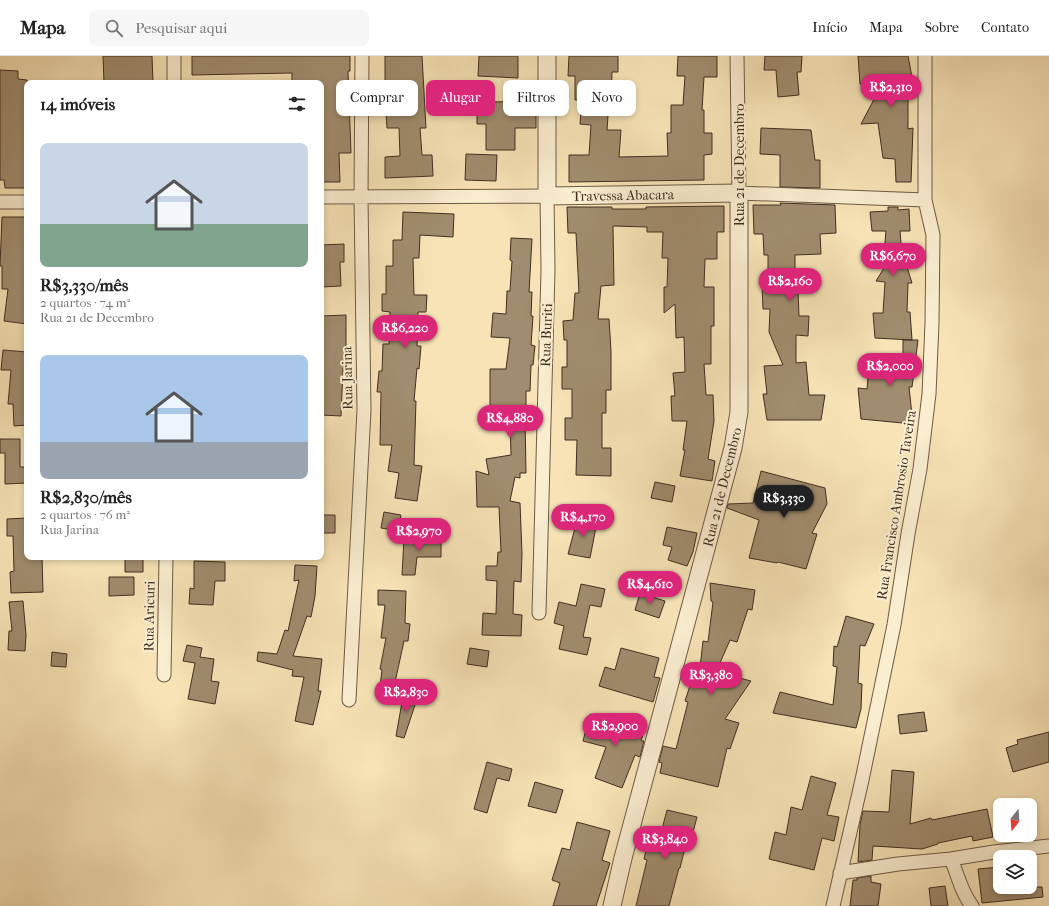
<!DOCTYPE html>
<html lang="pt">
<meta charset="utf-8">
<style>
body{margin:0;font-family:"IM FELL French Canon",serif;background:#f6f6f6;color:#222;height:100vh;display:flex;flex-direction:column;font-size:15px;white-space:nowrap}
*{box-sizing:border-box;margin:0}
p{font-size:13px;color:#767676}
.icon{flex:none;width:22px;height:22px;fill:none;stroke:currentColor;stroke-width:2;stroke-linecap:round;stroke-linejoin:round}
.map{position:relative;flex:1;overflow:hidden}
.drawer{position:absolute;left:24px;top:24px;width:300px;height:480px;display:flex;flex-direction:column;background:#fff;border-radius:8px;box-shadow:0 2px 6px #0003}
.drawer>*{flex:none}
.top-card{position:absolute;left:336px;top:24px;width:380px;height:36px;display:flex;gap:8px}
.needle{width:26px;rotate:197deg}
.fabs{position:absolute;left:993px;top:742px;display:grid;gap:8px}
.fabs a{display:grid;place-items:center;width:44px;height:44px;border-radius:8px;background:#fff;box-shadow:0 2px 6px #0003;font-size:20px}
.price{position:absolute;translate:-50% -34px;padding:0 9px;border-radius:14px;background:#db2777;color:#fff;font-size:13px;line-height:26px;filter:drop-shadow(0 1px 2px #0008)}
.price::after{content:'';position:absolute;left:50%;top:24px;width:12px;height:9px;margin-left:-6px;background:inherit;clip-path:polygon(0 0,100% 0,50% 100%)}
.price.current{background:#222;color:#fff}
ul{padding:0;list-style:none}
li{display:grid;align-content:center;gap:8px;height:212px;padding:0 16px}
li span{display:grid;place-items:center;height:124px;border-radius:8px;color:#555}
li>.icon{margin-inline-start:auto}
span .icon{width:72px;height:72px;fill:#fffc;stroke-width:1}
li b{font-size:17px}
h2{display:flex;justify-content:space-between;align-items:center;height:48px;padding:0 16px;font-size:17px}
.pill{padding:0 14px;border-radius:8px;background:#fff;box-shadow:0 2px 6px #0003;font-size:14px;line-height:36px}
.pill.current{background:#db2777;color:#fff}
header{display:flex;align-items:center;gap:24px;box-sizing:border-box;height:56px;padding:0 20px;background:#fff;border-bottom:1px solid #e0e0e0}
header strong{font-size:19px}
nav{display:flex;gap:22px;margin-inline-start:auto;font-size:14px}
.search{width:280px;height:36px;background:#f6f6f6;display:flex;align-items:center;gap:10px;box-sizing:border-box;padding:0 14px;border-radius:8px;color:#767676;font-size:15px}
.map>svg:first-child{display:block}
</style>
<header>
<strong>Mapa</strong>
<div class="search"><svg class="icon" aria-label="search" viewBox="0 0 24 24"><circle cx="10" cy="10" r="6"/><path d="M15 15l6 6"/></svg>Pesquisar aqui</div>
<nav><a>Início</a><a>Mapa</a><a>Sobre</a><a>Contato</a></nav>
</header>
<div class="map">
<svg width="1049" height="850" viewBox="0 0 1049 850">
<rect width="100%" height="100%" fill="#f7e3b6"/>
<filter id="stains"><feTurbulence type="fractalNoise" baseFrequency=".005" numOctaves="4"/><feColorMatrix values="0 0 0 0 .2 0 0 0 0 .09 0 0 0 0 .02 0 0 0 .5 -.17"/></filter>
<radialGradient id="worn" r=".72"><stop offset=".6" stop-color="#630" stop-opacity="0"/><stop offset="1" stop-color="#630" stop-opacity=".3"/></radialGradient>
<!-- building -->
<path fill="#a08c6e" stroke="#412e20" d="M103 0H152L153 27H104Z
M192 0H350V15H348L351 97H339L340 126H321V27H292V17L192 19Z
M385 0H422L426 72H420L422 99H432L433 120 385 122V101L400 100 399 72H387L384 26H385Z
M479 0H518V22L478 20Z
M569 0H618V16H612L611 46H609L607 74H621L619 101 668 100 667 77H671V49H683L685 20H677L678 0H717V21H704L702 54H704V77H712V98L704 99V124L569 126V99H589L591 69 580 68 582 44H575V20H568Z
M765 0H802L801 16H797L799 39 778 41 776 14H764Z
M858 0H908L914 32 908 31V73L913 72 911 126H896L895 103 883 102 878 67 861 68 881 30 860 28Z
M0 14 18 15V23L27 24V132H5L4 124H0Z
M536 45V72H515V94H486V68H477V53H490V46Z
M761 72 811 74 815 104H820V132L780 131V99L760 98Z
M466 98 497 99 496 125 465 124Z
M780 147 835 149 836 177 820 178 821 198 795 199V235L798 234 799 260H809L808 280 796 279V307L806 306 809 339H825L821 364H767L763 338H767L764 310 783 309 769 276 770 253H763L762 230H768V199H764L763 178H754L753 149H781Z
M724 150V176H717V203H705L704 231H714V270H711V308H704L706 339H713L714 365 708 403 715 405 712 425 680 420 685 394H683L687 365H672L671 340H675L673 317 685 316 684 281 676 282 675 248 664 257V231H667L668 202H662L663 176H647V171L613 170 614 229 601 230 598 263H609L611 295V334H606V357H602V392H611V420L576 419 577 384H565V362H572V333H562V311H567V284H564L563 265 573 264 575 237H579L576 177H568L567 151H612V153H646V151Z
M888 151H898V154L909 153 910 175H900L903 211H907L912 227H908L907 256H910L912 284 875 282 873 257H883L885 226 876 225 892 199 884 198 886 175H872L870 156 888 155Z
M403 156 454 158 453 181 420 179 419 202H413L414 239H427L426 256H418L417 290H421L419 313 417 312 414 345H416L414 409 422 410 417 445 395 442 399 417 388 415 392 389H380L381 336H377L379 315H382L383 288H389L390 256 382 255V238H386V210H393V184H402Z
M2 161H27V268L4 265 8 233H2V210H0Z
M511 182 532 183 529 236H532L531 260H533L531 289 535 290 533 309H531L530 335H526V362H525L526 417H520V422L515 421 510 445 520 447 522 498 521 526 514 525 513 558 522 559 521 580 482 579 483 557 496 558 497 525 486 524V510H497L498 496H501L499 451H477L476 415 489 419 486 403 511 399 510 362H490V313H506L510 282 491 281 493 257 506 258 507 235H510L512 205 510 204Z
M344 188V206H340L341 230 321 231V189Z
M346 259V312H343L341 360 321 359V260Z
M903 284H918L912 331H909L913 368 861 363 858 332 867 333 869 310 877 311 876 300 900 298 903 307Z
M3 294 27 296V369L14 370 13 348H8L11 314H1Z
M0 383H20V411H27V427L5 428V397H0Z
M761 415 825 432 827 448 812 477 817 478 806 513 778 506 777 507 749 502 759 464 727 452 728 448 753 447Z
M655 426 675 430 672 446 651 442Z
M384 456 401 459 398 475 381 472Z
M321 459H335V477H321Z
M578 461 597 466 590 502 568 498Z
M27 462V501H42L43 536 11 537 10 516 14 515 13 480H7V463Z
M667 471 697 477 693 496 687 510 668 504 672 491 663 489Z
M404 482H441V501H417L415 519H402Z
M125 501H143V516H125Z
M194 505 225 506V525H215L213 549 189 548 190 532 194 533Z
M295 509 317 510 315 540 311 561 307 560 293 600 322 603 318 635H321L313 669 295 665 304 621 292 620 293 614 257 605 258 596 277 598 285 574 288 575 299 524 294 525Z
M109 521H134V539L109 540Z
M710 527 755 534 752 554 748 553 737 586 730 584 716 616 751 625 725 663 739 667 730 693 727 692 718 731 660 717 662 707 659 706 663 690 676 693 688 646 685 645 696 611 700 612 703 585 708 586 713 546 711 545Z
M581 528 605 533 601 551 590 549 583 581 591 582 587 599 559 593 564 570 554 567 559 546 576 550Z
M378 534 406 535 405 567 410 568 408 585H404L392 640 379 638 382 614 380 613 386 582H381L385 549H378Z
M640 537 665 545 659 562 635 554Z
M23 545 26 579 25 595 8 594 9 575H12L9 546Z
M846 560 874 568 865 590 860 589 858 627 862 628 861 653 856 672 773 657 780 636 833 649 837 611 833 610 834 590 837 591Z
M187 589 202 592 200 601 214 603 211 625 219 626 215 648 188 643 195 607 183 605Z
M470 592 489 595 487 611 467 608Z
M621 592 659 602 654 621 660 622 653 646 599 630 605 611 615 614Z
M52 596 67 598 66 611 51 610Z
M404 635 418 640 404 682 396 680Z
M924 656 927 675 900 678 898 659Z
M590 658 645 672 641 685H644L640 701 635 699 622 732 595 722 606 691 583 685Z
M1049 676V706L1013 716 1006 692 1018 688 1017 684Z
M487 706 512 713 509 725 497 722 487 757 474 753Z
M892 714 914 716 910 768 931 762 932 764 987 753 993 781 973 785 972 780 938 787V788L922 793 873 790 872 804 858 806 860 769 863 755 889 756Z
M811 720 836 727 827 759 839 761 834 785 822 782 814 814 769 803 775 776 786 779 791 751 802 754Z
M535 726 563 734 556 757 528 750Z
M667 754 697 761 691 784H687L680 812H679L669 850H636L647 804 644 803 649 782 659 784Z
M577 766 610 775 602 804 610 807 596 850H553L560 827 552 824 562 792 570 794Z
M1000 811V831H1042L1043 841 982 847 978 813Z
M871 820V826L881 828 878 850H850L853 824H857V822Z
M945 830 948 850H931L929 832Z"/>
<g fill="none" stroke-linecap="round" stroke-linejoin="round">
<!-- minor casing -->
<g stroke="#6e5b46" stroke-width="15">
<path id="minor" d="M737 0 739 137 925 144
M174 27V0
M321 141 547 140 548 214 539 557
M0 146H27
M164 619 166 501
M349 644 364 354 361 141 362 0
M951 803C958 819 961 836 972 850
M840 817 898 808 951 803 994 796 1049 790
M833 850 862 724 894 569 908 478 920 413 929 338 932 267 933 179 925 144V0"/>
</g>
<!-- tertiary casing -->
<g stroke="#6e5b46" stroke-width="19">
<path id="tertiary" d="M547 0V140L739 137V356L733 392 623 802 612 850"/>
</g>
<!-- minor -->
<use href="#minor" stroke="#faedd0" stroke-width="13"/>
<!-- tertiary -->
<use href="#tertiary" stroke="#faedd0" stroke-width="17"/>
</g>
<g text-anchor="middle" stroke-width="4" stroke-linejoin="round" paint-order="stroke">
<!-- street labels -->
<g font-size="14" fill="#412e20" stroke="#faedd0">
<text transform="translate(739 109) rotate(-90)" y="5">Rua 21 de Decembro</text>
<text transform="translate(623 139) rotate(-1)" y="5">Travessa Abacara</text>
<text transform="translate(546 279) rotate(-88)" y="5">Rua Buriti</text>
<text transform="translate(347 322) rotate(-91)" y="5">Rua Jarina</text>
<text transform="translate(722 431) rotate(-76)" y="5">Rua 21 de Decembro</text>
<text transform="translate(896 449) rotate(-81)" y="5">Rua Francisco Ambrosio Taveira</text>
<text transform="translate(149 560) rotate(-89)" y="5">Rua Aricuri</text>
</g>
</g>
<rect width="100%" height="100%" filter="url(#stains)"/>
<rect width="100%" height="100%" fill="url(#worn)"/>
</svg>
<div class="fabs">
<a><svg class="needle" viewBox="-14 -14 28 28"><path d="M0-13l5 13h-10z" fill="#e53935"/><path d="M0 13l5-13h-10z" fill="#767676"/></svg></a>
<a><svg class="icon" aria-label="layers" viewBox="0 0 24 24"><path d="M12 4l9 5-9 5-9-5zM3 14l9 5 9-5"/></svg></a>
</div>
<b class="price" style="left:891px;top:52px">R$2,310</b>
<b class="price" style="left:893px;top:221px">R$6,670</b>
<b class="price" style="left:790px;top:246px">R$2,160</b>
<b class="price" style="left:405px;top:293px">R$6,220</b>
<b class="price" style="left:890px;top:331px">R$2,000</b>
<b class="price" style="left:510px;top:383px">R$4,880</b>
<b class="price current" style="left:784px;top:463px">R$3,330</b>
<b class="price" style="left:583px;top:482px">R$4,170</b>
<b class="price" style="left:419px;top:496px">R$2,970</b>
<b class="price" style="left:650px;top:549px">R$4,610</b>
<b class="price" style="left:711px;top:640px">R$3,380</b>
<b class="price" style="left:406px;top:657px">R$2,830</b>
<b class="price" style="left:615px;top:691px">R$2,900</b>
<b class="price" style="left:665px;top:804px">R$3,840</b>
<div class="top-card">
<a class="pill">Comprar</a>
<a class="pill current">Alugar</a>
<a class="pill">Filtros</a>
<a class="pill">Novo</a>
</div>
<section class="drawer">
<h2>14 imóveis<svg class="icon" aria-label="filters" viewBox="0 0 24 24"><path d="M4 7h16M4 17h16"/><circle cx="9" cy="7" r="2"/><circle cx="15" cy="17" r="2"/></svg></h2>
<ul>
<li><span style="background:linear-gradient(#c9d6e8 65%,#7fa58c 0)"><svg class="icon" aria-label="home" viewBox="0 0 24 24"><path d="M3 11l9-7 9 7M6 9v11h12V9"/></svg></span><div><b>R$3,330/mês</b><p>2 quartos · 74 m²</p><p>Rua 21 de Decembro</p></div></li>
<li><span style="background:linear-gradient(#a9c7e8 70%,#9aa5b1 0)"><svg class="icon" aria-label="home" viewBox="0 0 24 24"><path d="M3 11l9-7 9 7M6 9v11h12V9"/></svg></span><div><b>R$2,830/mês</b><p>2 quartos · 76 m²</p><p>Rua Jarina</p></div></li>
</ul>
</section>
</div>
